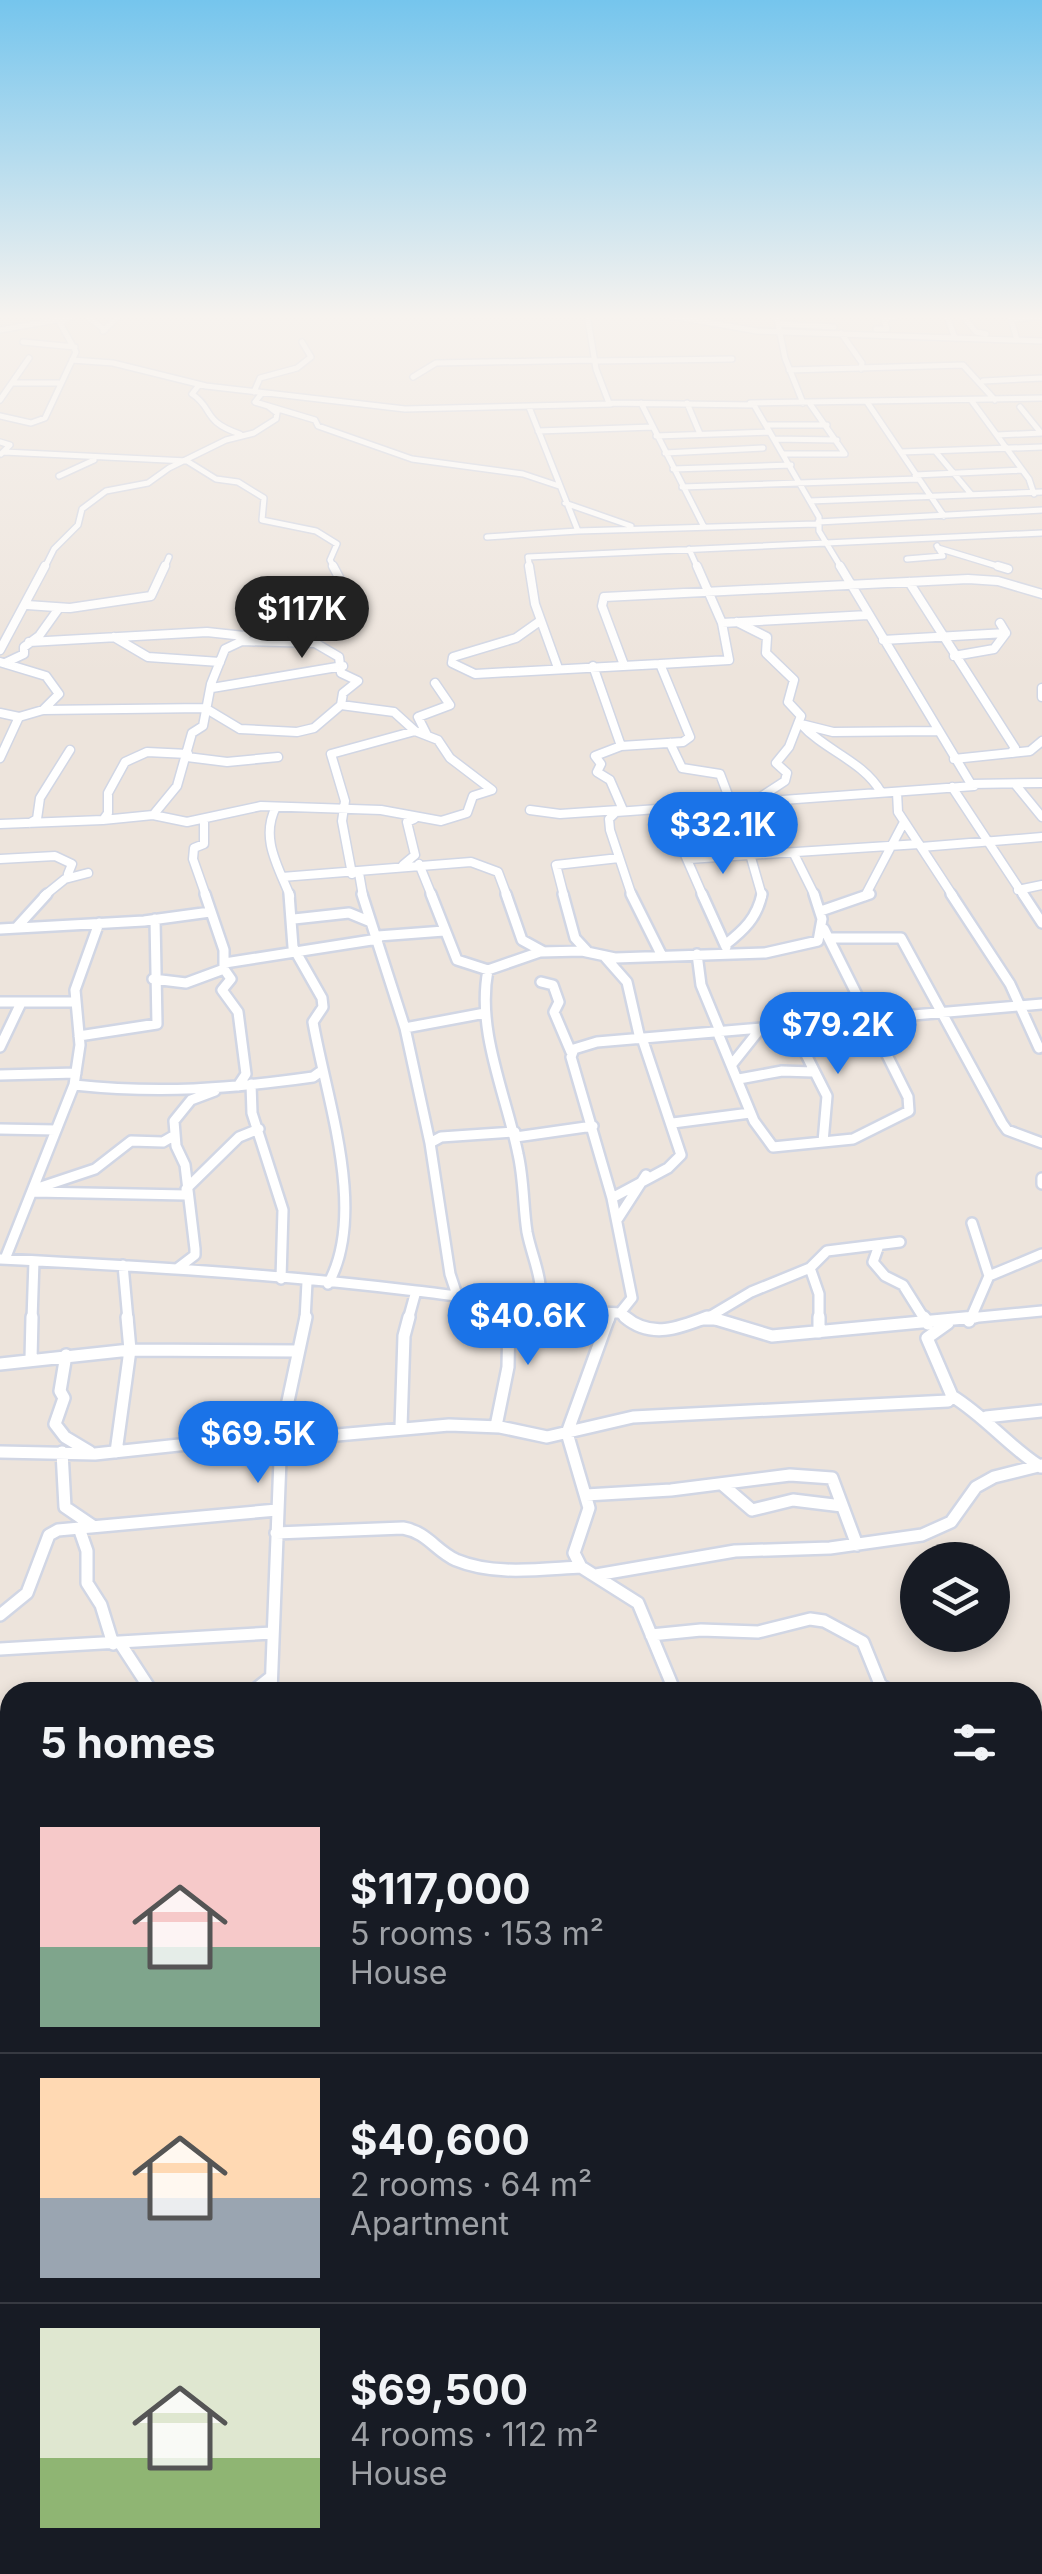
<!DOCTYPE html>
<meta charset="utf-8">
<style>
body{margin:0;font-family:Inter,sans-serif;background:#242831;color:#f1f3f6;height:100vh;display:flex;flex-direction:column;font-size:38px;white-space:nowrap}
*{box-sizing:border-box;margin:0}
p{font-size:32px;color:#9ea1a6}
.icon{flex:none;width:55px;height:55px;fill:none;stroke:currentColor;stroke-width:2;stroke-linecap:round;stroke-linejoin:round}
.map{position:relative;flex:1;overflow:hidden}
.drawer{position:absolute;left:0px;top:1682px;width:1042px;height:892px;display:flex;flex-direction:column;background:#171b24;border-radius:30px 30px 0 0;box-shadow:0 5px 15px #0003}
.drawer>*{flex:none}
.controls{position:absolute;left:900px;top:1542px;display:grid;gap:20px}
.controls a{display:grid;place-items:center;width:110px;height:110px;border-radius:50%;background:#171b24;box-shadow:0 5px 15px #0003;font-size:50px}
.price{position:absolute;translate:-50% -85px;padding:0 22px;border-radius:35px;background:#1a73e8;color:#fff;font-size:32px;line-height:65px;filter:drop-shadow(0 2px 5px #0008)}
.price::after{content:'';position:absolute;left:50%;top:60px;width:30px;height:22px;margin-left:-15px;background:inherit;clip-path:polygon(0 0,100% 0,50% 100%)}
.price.on{background:#222;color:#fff}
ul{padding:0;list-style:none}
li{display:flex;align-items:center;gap:30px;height:250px;padding:0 40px}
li+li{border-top:2px solid #363941}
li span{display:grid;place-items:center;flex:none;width:280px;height:200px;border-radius:0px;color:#555}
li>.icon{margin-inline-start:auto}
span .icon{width:120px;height:120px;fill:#fffc;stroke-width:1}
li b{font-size:42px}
h2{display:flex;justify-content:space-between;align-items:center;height:120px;padding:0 40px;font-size:42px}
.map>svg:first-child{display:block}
</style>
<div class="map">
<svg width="1042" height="2574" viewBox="0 0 1042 2574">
<rect width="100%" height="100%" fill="#ede4dc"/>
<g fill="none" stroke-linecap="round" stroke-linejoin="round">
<!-- street-far4 casing -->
<g stroke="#d1d6e4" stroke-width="8">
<path id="street-far4" d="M472 314 529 315
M529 314 587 315
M587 314 596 369 609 403 754 405 819 517V531L842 569
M660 314 757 331 1042 341
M776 314 785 358 803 403
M946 314 955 338
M961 314 976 332 986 334
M89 318 105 330
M780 324 834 327
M876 329H887L884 320 902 314
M0 330 62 319
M103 331 121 314
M841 333 862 363 861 369
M1017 340 1011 319 1042 317
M23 342 75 347
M72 360 113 363 206 386 405 409 611 404
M595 361 732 359
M789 370 963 365 995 400
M413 377 436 363 594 360
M983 381 1042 378
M13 383H59
M199 385 192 394C214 408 201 421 240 434
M254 392 260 378 297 368 311 357 302 342
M262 393 255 402 315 420 318 426 412 459 523 474 559 486
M0 400 29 358
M971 400 1029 479 1034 494
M867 402 944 516
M641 403 704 527
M687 403 700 434
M750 403 1042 398
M529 407 578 531 817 524
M1020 407 1041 433
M0 416 31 423 45 418 76 352 60 323 75 314
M766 425H827
M538 431 653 427
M997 435 1042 433
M656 436 769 432
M774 439 837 440
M0 442 10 445 1 454
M4 452 187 461 216 479 238 482 264 498 262 520 316 531 337 544 330 560 335 569
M901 452 1042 447
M936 452 971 494
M665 453 763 448
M784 454H845L810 404
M673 469 791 465
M915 475 1022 470
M59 476 94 460
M682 487 918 479
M810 501 1042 492
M565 503 631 526
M818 522 1042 510
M487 537 578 531
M938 548 1007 569
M689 549 698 569
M907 559 943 556 937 546
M44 569 54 549 78 525 82 509 106 491 148 483 169 468 226 440 254 433 276 419 277 413 268 406
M164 569 169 557
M530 569 528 557 1042 533"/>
</g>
<!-- street-far3 casing -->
<g stroke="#d1d6e4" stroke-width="11">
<path id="street-far3" d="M529 566 535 604 558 668
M697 566 722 623 868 615
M840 566 971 784 1042 783
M998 566 1008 569
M909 582 1015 748 1011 753 954 759
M27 605 70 608 151 596 165 566
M540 621 516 638 453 657 452 663 475 674 660 664 690 737 683 742 621 746 595 756 601 764 597 772 610 780 623 810
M737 622 767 637 766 653 794 680 788 702 801 716 789 747 776 763 787 773 785 781 753 802
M114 637 148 657 220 662
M883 640 1006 633
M242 641 315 643 339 657 341 673 358 681 343 693 341 705
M29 642 207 632 244 636
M0 650 45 566
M954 656 994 649 1006 633 1000 623
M0 662 46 676 59 694 43 710
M5 663 24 654V647L39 636 59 608
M660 664 729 660 722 623
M624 665 602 606 604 597 968 579 998 581 1042 594
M593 666 621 746
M212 688 343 666
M1042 688V697
M0 713 19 717 0 758
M19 717 43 710 205 708 240 729 297 732 314 728 341 705 394 712 415 731 438 740 450 758 492 790 473 796 467 813 441 821 381 810 261 806 187 822 153 815 103 820
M801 724 833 732 937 731
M801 724C825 751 862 760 881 792
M427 735 418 717 450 705 435 683
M670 743 682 768 720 774 731 803
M1012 753 1030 751 1042 741
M187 757 227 762 278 757
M1015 784 1042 817
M952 787 1024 896
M897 792 898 812 953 896
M735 802 762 896
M276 807C260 838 278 866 290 896
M664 807 703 896
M530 810 560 814 619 810
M154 814 177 786 192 733 203 726 211 684 225 649 242 641 249 631 294 618 300 605 341 581 333 566
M204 820V844L194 848 193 859 206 896
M30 823 37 819 40 798 70 750
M0 824 103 820 108 813V793L125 762 147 752 188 754
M681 842 742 827
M921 847 1042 837
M794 854 815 896
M0 859 55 856 72 864 68 874
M689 859 919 844
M419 864 432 896
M403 865 415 855 407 822 414 819
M359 873 363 896
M352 874 342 821 345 801 331 754 415 731
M282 877 471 862 498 872 507 896
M1018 890 1042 885
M44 896 65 879 88 873
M564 896 556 865 619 858
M632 896 610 830 609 819 616 812 974 786
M865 896 904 822"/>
</g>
<!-- street-far2 casing -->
<g stroke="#d1d6e4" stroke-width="14">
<path id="street-far2" d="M289 894 293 947 322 998 323 1007 313 1022C326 1098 368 1213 328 1284
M362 894 405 1028
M431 894 457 960 488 970
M506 894 522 940 542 951
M563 894 575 938 587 951
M631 894 661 954
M702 894 726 947
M951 894 1010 984 1039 1048
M1023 894 1042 923
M821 911 870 894
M294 919 349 913 371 922
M17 927 47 894
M0 929 144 921 210 912
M378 936 444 931
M832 938H901L1002 1123 1007 1130 1042 1143
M725 945C744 930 757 918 762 894
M697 954 701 985 720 1031
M605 957 627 982 640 1039
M225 963 378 939
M224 969 231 979 222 990 238 1012 246 1074 238 1086
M153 979 186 983 224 969V950L205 894
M541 982 553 985 559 1002 554 1012 571 1052
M0 1002H76
M791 1025 827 1096 823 1142
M717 1031 754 1121 773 1147 853 1139 909 1111 908 1097 824 929
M79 1036 157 1024 155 919
M0 1047 21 1003
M733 1063 760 1029
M0 1075 76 1073
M739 1079 782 1071 813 1072
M251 1084 252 1113 283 1210 281 1279
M74 1085C160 1094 228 1089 313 1077L320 1072
M673 1123 750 1113
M0 1129 56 1130
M516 1137 593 1126
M430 1143 405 1028 485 1013
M1042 1178V1184
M35 1189 95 1169 131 1141 163 1142 175 1135
M186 1189 239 1137 259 1129
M34 1192 186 1195
M612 1198 668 1168 681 1155 642 1038
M617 1220 646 1175
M972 1223 989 1276
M878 1248 873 1262 885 1276 903 1285 925 1320
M0 1259C139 1266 278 1274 416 1291 485 1299 551 1310 620 1313L632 1298 612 1198 571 1057 574 1049 597 1042 1042 1004
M5 1259 74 1085 80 1045 75 990 99 923
M123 1265 128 1320
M178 1268 195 1255V1249L185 1165 176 1146 174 1121 191 1100 215 1091
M810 1268 819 1294V1320
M458 1298 450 1274 430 1143 441 1137 515 1132
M539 1308C545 1281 532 1258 527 1232 523 1206 524 1180 518 1154 506 1094 476 1031 488 970L540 952 582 951 615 958 765 953 818 941 822 919 814 894
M620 1313 628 1320
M709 1317 751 1292 810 1268 827 1251 900 1242
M32 1320 34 1261
M305 1320 307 1282
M408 1320 416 1291
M509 1320V1303
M609 1320 611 1313
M701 1320H717
M948 1320 1042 1311
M970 1320 989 1276 1042 1254"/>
</g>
<!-- street-far1 casing -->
<g stroke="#d1d6e4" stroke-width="16">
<path id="street-far1" d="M609 1317 567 1433 589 1508 574 1553 581 1567 638 1603 675 1692
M625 1317C651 1339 679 1328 707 1317
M709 1317 772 1336 975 1317
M819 1317V1332
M924 1317 928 1324
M969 1321 971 1317
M66 1355 60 1391 64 1398 55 1424 65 1437 90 1452
M31 1359 32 1317
M0 1364 130 1350 298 1351
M952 1396C986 1417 1008 1446 1041 1467
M986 1417 1042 1411
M496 1426 508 1367 509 1317
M401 1427 404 1336 409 1317
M281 1440 449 1425 500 1427 547 1437 633 1417 948 1401 952 1396 927 1338 948 1323
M0 1452 95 1454 281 1434
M62 1452 65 1507 93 1526
M116 1452 130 1350 127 1317
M723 1485 752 1510 793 1500 842 1506
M586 1495 671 1490 790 1475 832 1478 857 1545
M79 1528 87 1551V1583L101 1605 113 1644
M276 1533 403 1528C427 1532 436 1551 456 1560 494 1576 541 1569 581 1567
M596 1575 735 1551 830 1548 922 1535 951 1522 976 1487 994 1477 1042 1465
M0 1615 27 1593 49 1535 58 1530 277 1510
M651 1635 701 1630 758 1632 810 1619 824 1621 863 1642 880 1684 890 1692
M120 1643 152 1692
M0 1649 272 1633
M252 1692 271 1677
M271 1692 281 1434 306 1317
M1032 1735H1042
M0 1764H10
M1032 1854 1042 1853"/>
</g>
<!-- street casing -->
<g stroke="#d1d6e4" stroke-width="20">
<path id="street" d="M0 1886 10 1896
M1032 1997 1042 1996
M0 2061 10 2062
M1032 2150 1042 2149
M0 2220H10
M1032 2330 1042 2329
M1032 2370 1042 2369
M0 2521 10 2517
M564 2565 566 2574"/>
</g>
<!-- street-far4 -->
<use href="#street-far4" stroke="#fff" stroke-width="5"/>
<!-- street-far3 -->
<use href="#street-far3" stroke="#fff" stroke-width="8"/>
<!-- street-far2 -->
<use href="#street-far2" stroke="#fff" stroke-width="9"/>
<!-- street-far1 -->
<use href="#street-far1" stroke="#fff" stroke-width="11"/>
<!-- street -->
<use href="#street" stroke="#fff" stroke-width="15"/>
</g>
<!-- sky -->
<linearGradient id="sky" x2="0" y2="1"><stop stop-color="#75c5ed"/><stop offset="0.47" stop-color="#f7f3ef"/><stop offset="1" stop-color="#f7f3ef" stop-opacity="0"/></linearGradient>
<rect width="1042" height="674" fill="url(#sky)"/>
</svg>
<div class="controls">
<a><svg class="icon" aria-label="layers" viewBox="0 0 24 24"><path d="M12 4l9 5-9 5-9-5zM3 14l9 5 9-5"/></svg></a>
</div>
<b class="price on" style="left:302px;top:661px">$117K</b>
<b class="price" style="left:723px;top:877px">$32.1K</b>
<b class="price" style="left:838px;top:1077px">$79.2K</b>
<b class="price" style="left:528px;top:1368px">$40.6K</b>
<b class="price" style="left:258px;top:1486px">$69.5K</b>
<section class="drawer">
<h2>5 homes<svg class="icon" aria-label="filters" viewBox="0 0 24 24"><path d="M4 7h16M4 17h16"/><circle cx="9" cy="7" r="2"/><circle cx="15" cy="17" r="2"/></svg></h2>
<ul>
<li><span style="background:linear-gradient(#f6c9c9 60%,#7fa58c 0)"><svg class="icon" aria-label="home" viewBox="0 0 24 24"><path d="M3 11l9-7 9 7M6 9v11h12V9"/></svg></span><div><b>$117,000</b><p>5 rooms · 153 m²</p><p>House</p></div></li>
<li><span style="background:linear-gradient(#ffd9b3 60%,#9aa5b1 0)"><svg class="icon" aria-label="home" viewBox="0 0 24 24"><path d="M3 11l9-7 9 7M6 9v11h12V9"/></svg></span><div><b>$40,600</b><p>2 rooms · 64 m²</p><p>Apartment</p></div></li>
<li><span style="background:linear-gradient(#dfe7d0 65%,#8fb573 0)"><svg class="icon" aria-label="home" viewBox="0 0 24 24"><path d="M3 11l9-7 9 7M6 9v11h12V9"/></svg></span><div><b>$69,500</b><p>4 rooms · 112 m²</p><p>House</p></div></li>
</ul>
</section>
</div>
